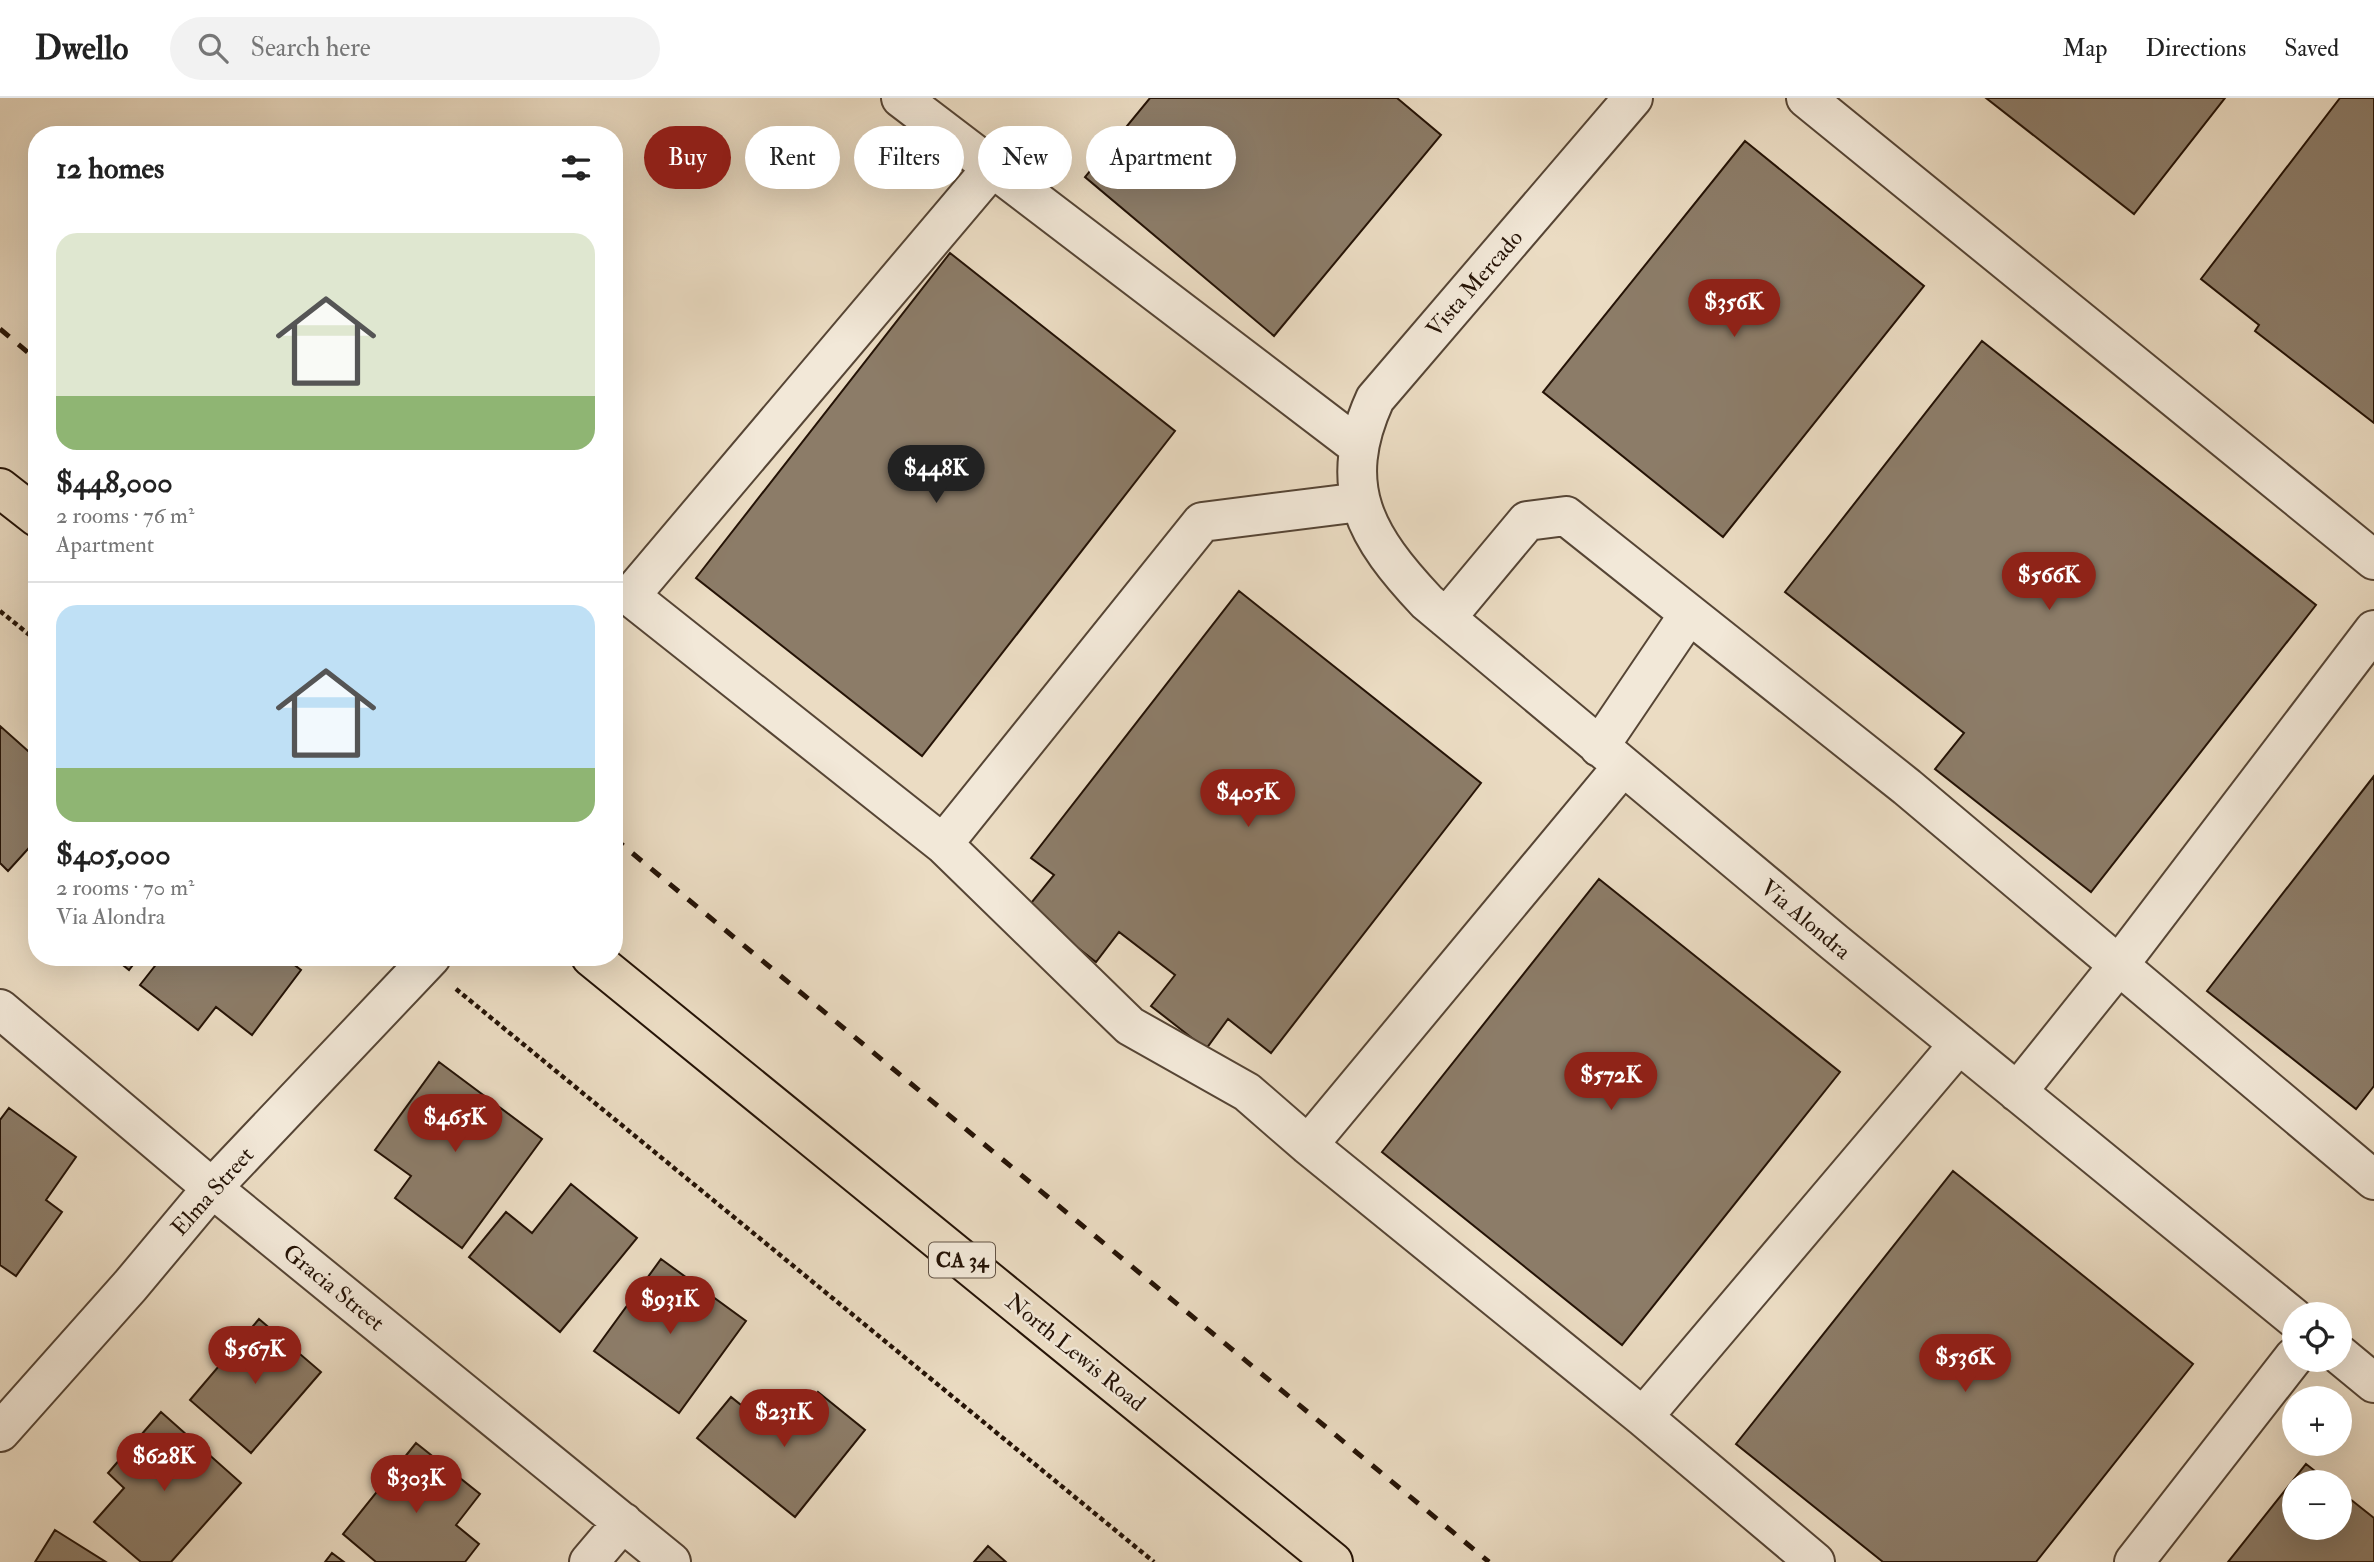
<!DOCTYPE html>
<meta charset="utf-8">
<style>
body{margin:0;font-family:"IM FELL Double Pica",serif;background:#f2f2f2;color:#222;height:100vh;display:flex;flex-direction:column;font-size:26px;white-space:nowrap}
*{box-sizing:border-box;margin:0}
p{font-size:23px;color:#767676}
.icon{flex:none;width:38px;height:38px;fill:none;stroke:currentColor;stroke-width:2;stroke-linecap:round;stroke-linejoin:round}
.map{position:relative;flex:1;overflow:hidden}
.details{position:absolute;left:28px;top:28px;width:595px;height:840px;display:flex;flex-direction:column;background:#fff;border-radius:28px;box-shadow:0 7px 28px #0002}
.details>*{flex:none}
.top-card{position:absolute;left:644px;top:28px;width:665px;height:63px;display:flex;gap:14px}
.buttons{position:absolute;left:2282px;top:1204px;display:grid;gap:14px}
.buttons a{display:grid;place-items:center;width:70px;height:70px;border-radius:50%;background:#fff;box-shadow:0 7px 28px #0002;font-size:35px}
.price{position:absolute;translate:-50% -60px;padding:0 16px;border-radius:24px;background:#8f2418;color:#fff;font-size:23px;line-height:46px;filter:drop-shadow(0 2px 4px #0008)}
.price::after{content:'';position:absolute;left:50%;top:42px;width:21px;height:16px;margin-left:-10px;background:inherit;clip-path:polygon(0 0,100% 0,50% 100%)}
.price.current{background:#222;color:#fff}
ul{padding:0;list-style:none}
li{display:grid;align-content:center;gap:14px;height:371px;padding:0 28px}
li+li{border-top:2px solid #e0e0e0}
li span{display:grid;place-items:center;height:217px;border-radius:21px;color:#555}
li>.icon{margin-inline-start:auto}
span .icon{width:126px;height:126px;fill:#fffc;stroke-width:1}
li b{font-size:30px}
h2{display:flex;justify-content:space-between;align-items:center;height:84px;padding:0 28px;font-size:30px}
.pill{padding:0 24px;border-radius:32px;background:#fff;box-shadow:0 7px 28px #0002;font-size:24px;line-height:63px}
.pill.current{background:#8f2418;color:#fff}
header{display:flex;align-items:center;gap:42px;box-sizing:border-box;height:98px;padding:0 35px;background:#fff;border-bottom:2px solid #e0e0e0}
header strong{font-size:33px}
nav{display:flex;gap:38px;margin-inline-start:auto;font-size:24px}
.search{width:490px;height:63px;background:#f2f2f2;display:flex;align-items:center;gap:18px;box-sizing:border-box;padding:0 24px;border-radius:38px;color:#767676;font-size:26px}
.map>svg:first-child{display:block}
</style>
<header>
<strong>Dwello</strong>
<div class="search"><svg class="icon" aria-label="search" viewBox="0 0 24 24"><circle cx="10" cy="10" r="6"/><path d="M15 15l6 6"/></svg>Search here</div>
<nav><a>Map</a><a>Directions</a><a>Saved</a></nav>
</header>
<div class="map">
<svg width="2374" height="1464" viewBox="0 0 2374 1464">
<rect width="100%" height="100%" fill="#ebdcc3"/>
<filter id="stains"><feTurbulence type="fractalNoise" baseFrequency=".00286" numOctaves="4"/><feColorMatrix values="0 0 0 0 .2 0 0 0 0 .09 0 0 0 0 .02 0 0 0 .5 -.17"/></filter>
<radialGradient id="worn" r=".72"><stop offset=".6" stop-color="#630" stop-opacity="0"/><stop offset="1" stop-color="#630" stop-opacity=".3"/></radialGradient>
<!-- building -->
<path fill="#8c7c68" stroke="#251306" stroke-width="2" d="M1150 0H1397L1441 37 1274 238 1085 79Z
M1986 0H2225L2134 116Z
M2340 0H2374V325L2255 233 2259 227 2201 181Z
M1745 43 1924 188 1723 439 1543 294Z
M950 155 1175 333 922 658 696 480Z
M1982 243 2316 507 2091 794 1935 671 1964 635 1785 494Z
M1239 493 1481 685 1271 955 1228 921 1206 951 1151 908 1175 877 1119 834 1096 864 1027 810 1054 777 1031 760Z
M0 628 37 661V741L8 773 0 765Z
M2374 678V988L2356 1011 2207 893Z
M1599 781 1840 974 1622 1247 1382 1054Z
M113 859H139L129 872Z
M162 859H284L301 872 252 937 216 909 198 932 140 887Z
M439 964 542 1041 462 1150 395 1100 411 1078 375 1052Z
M9 1010 76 1059 46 1102 62 1114 16 1178 0 1167V1022Z
M1953 1073 2193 1266 2036 1464H1883L1736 1346Z
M571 1086 637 1140 560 1234 469 1159 506 1114 532 1135Z
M661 1161 746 1223 679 1315 594 1253Z
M259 1221 321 1274 251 1355 190 1302Z
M818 1294 865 1332 795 1419 697 1340 731 1299 781 1339Z
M161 1314 241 1385 171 1464H141L94 1424 124 1390 108 1375Z
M416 1345 480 1396 456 1427 479 1446 465 1464H376L343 1436Z
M2306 1366 2329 1384H2294V1430H2340V1393L2374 1420V1464H2228Z
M55 1432 106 1464H35Z
M988 1448 1006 1464H974Z
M332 1455 344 1464H325Z"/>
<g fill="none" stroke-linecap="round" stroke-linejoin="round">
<!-- minor casing -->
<g stroke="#564535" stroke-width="42">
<path id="minor" d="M901 0 1359 349
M1633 0 1375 301C1335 389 1366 439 1427 504L1834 844 2294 1220
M1806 0 2374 462
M1446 520 1527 423 1566 418 1907 689 2374 1082
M1599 649 1689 516
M1623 668 1308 1047 1643 1319
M943 746 630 498 992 70
M0 911 212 1090 671 1464
M2017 994 2118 868 2374 532
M1308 1047 1247 994 1130 928 943 746 1202 424 1361 404
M2340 1257 2374 1285
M0 1334 130 1188 212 1090 431 859
M589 1464 623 1424
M1815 1464 1643 1319 1959 946
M2134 1464 2294 1259"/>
</g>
<!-- major casing -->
<g stroke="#251306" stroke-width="42">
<path id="major" d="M0 390 37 419
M591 859 1333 1464"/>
</g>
<!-- path -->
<path stroke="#251306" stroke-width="4.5" stroke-dasharray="5 3.5" stroke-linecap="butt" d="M0 513 37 543
M456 891 1154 1464"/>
<!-- minor -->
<use href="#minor" stroke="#f2e8d8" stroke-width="38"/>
<!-- major -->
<use href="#major" stroke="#ebdcc3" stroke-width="38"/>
<!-- rail -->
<path stroke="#251306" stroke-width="5" stroke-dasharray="12 12" stroke-linecap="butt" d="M0 231 37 262
M614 740 1489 1464"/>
</g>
<g text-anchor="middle" stroke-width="5" stroke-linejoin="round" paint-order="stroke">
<!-- shield labels -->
<rect fill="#f2e8d8" stroke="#625345" stroke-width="2" x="929" y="1144.5" width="66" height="35" rx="5"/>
<g font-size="21" font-weight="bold" fill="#251306">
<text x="962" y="1169">CA 34</text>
</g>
<!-- street labels -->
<g font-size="23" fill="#251306" stroke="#f2e8d8">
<text transform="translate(1474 185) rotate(-49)" y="8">Vista Mercado</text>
<text transform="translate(1806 821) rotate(40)" y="8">Via Alondra</text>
<text transform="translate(212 1093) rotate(-48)" y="8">Elma Street</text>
<text transform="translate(334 1189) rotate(39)" y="8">Gracia Street</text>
<text transform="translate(1076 1254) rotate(39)" y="8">North Lewis Road</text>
</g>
</g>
<rect width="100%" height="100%" filter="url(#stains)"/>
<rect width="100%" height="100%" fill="url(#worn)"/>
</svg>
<div class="buttons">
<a><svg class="icon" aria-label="locate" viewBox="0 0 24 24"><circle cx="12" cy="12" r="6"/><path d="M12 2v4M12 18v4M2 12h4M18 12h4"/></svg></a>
<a>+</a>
<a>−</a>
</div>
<b class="price" style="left:1734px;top:241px">$356K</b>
<b class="price current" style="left:936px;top:407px">$448K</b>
<b class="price" style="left:2049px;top:514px">$566K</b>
<b class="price" style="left:1248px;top:731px">$405K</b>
<b class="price" style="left:1611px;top:1014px">$572K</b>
<b class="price" style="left:455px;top:1056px">$465K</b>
<b class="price" style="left:670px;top:1238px">$931K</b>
<b class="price" style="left:255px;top:1288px">$567K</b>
<b class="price" style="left:1965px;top:1296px">$536K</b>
<b class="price" style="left:784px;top:1351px">$231K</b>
<b class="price" style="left:164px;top:1395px">$628K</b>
<b class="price" style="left:416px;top:1417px">$303K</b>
<div class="top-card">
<a class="pill current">Buy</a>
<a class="pill">Rent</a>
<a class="pill">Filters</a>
<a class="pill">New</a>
<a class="pill">Apartment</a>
</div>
<section class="details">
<h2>12 homes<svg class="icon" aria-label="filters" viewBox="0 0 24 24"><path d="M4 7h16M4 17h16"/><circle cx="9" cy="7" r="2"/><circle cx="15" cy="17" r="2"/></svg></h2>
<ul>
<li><span style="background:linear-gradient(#dfe7d0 75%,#8fb573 0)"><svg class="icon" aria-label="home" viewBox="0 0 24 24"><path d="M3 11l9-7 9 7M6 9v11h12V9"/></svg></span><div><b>$448,000</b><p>2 rooms · 76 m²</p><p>Apartment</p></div></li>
<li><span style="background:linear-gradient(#bfe0f5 75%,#8fb573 0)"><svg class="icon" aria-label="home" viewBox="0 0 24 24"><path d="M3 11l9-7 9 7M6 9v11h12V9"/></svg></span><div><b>$405,000</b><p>2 rooms · 70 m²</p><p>Via Alondra</p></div></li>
</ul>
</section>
</div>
